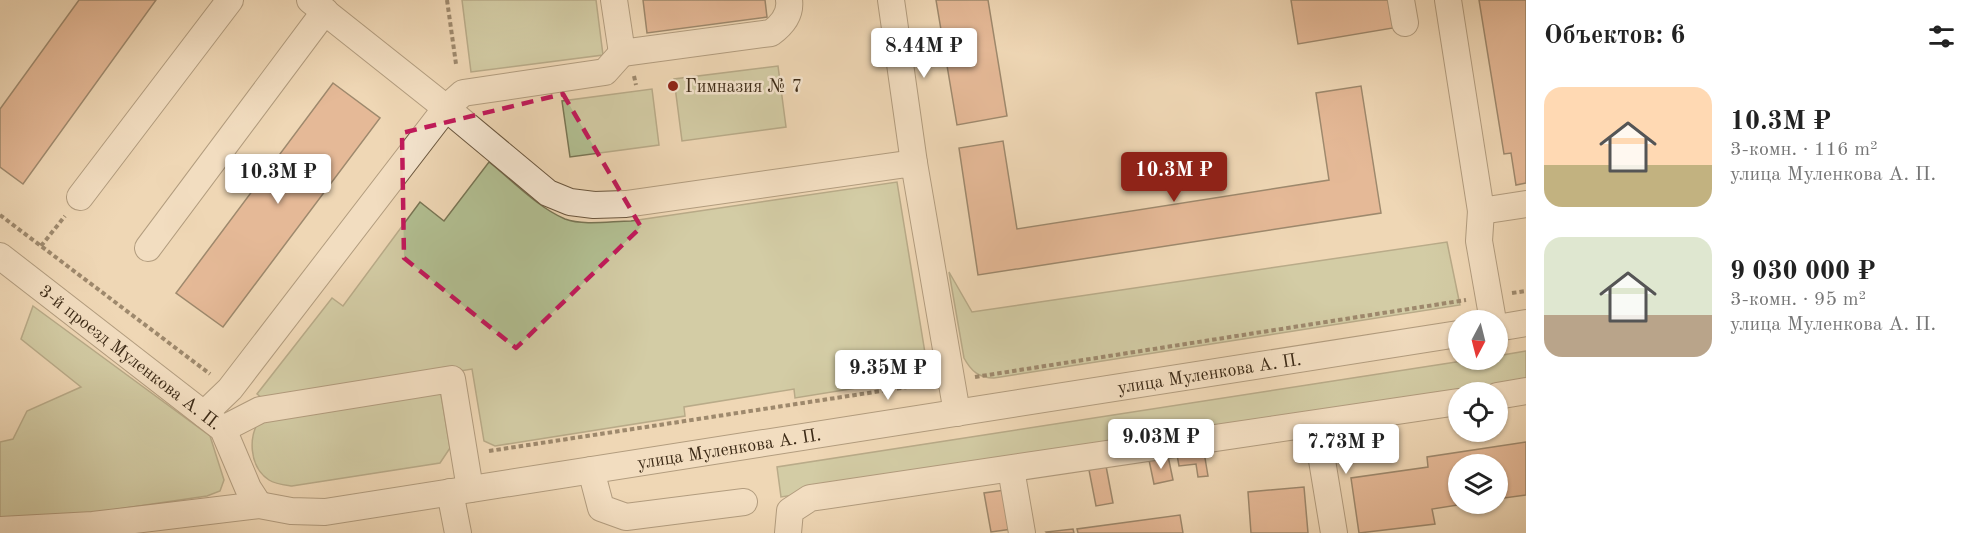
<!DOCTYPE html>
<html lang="ru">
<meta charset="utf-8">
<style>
body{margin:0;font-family:"Old Standard TT",serif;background:#f2f2f2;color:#222;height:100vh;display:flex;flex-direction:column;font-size:22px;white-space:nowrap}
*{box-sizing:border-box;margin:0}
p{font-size:20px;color:#767676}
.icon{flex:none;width:33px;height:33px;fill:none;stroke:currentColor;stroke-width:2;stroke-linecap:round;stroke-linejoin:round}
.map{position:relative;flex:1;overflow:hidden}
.sheet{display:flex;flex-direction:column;background:#fff;width:450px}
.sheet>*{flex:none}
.needle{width:39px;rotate:187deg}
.tools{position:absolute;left:1448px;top:310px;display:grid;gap:12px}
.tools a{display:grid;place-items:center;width:60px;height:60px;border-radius:50%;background:#fff;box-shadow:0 2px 4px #0004;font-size:30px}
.price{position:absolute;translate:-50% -51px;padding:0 14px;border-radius:6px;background:#fff;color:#222;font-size:20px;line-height:39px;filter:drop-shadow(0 2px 3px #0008)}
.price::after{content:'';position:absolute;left:50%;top:36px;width:18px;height:14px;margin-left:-9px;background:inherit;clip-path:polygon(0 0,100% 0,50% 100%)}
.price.active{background:#8f2418;color:#fff}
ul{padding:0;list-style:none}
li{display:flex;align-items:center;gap:18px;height:150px;padding:0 18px}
li span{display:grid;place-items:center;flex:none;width:168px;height:120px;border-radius:18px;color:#555}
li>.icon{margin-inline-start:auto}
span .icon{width:72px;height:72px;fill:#fffc;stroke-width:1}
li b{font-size:26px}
h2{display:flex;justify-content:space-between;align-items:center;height:72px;padding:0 18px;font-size:26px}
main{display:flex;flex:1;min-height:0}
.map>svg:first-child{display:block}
</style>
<main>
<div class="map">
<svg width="1526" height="533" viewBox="0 0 1526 533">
<rect width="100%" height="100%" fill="#efd7b5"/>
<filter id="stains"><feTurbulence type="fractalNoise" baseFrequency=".00333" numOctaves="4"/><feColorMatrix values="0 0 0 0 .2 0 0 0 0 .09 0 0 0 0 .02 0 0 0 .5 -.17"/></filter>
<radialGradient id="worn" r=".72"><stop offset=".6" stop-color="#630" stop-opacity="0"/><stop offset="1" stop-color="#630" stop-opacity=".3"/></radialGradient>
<!-- green -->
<path fill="#b2bf92" stroke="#787554" stroke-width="1.5" d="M462 0H596L603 55 471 72Z
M778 66 786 127 682 141 674 79Z
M652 89 659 145 570 157 562 101Z
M489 162C513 181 537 207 565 219 584 226 612 221 631 221L897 182 927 365 918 378 795 398 794 389 684 407 685 416 495 446 484 441 472 369 267 402 257 394 332 298 343 306 420 202 444 221Z
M1447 242 1460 305 994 378C979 378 971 371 964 358L949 272 972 312Z
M33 306 210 436 224 480 220 491 207 496 91 513 0 518V442L13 439 27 411 81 387 21 339Z
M1526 351V383L781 497 777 467 1469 360H1497V356Z
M440 389 450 448 440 463 292 486C285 485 275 484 269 480 249 467 247 435 262 417Z"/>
<!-- building -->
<path fill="#da9573" stroke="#3d2b17" stroke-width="1.5" d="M79 0H156L23 184 0 167V109Z
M643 0H765L767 17 647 33Z
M936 0H988L1007 116 957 125Z
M1291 0H1388L1393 28 1298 44Z
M1479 0H1526V183L1516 185 1511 153 1504 154Z
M333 83 380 118 223 327 176 293Z
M1361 86 1381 213 978 275 959 148 1003 141 1017 229 1329 180 1316 93Z
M1526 442V495L1497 499V465H1458V504H1464L1432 509 1435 524 1359 533 1351 478 1428 467 1427 457Z
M1204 452 1208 476 1198 477 1196 464 1179 466 1177 455Z
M1168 456 1173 480 1154 484 1149 460Z
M1106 466 1113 503 1096 506 1089 470Z
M1304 487 1308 533H1251L1248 492Z
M1005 490 1012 529 991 532 984 493Z
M1180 515 1183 533H1078L1077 529Z
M1073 529 1074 533H1047L1046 532Z"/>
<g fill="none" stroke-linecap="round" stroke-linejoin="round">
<!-- minor casing -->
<g stroke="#6a563e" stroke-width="28">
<g id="minor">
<path d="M310 0 446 108 548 193 570 202 594 205 626 204 914 163 957 413"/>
<path d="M614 0 622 53 771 33C782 25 791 14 789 0"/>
<path d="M891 0 914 163"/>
<path d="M1401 0 1405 23"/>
<path d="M1448 0 1481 211 1526 204"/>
<path d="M80 197 230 0"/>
<path d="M1481 211 1479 241 1493 321"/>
<path d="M148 248 325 11"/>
<path id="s1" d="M0 256 223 429 248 488 259 505"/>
<path d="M1497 328 1526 323"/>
<path d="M1497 396 1526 391"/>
<path d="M204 414 230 389 446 108 463 93 605 72 622 53"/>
<path d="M1316 424 1334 533"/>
<path d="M223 429 260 410 452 379 470 489"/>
<path d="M1011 469 1022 533"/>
<path d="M591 470 601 508 626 517 744 502"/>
<path d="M450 492 458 533"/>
<path id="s2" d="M0 530 93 525 259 505 291 511 325 512 1458 334"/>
<path d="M788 533 790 511 810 498 1458 402"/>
</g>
</g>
<!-- path -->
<path stroke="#3d2b17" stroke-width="4" stroke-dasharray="4.5 3" stroke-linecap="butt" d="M447 0 456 64
M634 76 636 85
M0 215 210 374
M41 246 65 216
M1512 293 1526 291
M975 377 1466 300
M489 451 927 384"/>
<!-- minor -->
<use href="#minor" stroke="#f5e5cf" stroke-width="26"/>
</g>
<!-- marked area -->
<path d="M0 0H1526V533H0ZM563 94 641 227 516 348 404 258 402 133Z" fill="#efd7b5" fill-opacity=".55" fill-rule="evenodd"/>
<path fill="none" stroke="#c2185b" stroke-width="4.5" stroke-dasharray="12 8" stroke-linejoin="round" d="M563 94 641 227 516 348 404 258 402 133Z"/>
<!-- markers -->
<circle fill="#8f2418" stroke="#f5e5cf" stroke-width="2" cx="673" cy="86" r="6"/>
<g text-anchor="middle" stroke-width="5" stroke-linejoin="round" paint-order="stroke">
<!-- poi labels -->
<g font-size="18" fill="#3d2b17" stroke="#f5e5cf" text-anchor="start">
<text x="685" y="92">Гимназия № 7</text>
</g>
<!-- street labels -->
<g font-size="18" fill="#3d2b17" stroke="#f5e5cf">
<text dy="6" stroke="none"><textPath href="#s1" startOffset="165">3-й проезд Муленкова А. П.</textPath></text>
<text dy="6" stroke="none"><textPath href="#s2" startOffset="1222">улица Муленкова А. П.</textPath></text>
<text dy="6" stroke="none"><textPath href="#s2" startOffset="736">улица Муленкова А. П.</textPath></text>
</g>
</g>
<rect width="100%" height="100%" filter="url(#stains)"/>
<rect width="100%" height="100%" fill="url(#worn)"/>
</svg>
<div class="tools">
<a><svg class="needle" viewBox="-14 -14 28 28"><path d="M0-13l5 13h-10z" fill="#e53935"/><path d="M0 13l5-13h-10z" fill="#767676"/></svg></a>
<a><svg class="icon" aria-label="locate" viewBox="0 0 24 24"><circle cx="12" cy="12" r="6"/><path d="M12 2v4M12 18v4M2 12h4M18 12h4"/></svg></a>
<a><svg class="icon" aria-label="layers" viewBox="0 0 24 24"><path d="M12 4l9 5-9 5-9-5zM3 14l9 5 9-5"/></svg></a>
</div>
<b class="price" style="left:924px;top:79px">8.44M ₽</b>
<b class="price active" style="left:1174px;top:203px">10.3M ₽</b>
<b class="price" style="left:278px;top:205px">10.3M ₽</b>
<b class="price" style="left:888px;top:401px">9.35M ₽</b>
<b class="price" style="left:1161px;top:470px">9.03M ₽</b>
<b class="price" style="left:1346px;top:475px">7.73M ₽</b>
</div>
<section class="sheet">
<h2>Объектов: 6<svg class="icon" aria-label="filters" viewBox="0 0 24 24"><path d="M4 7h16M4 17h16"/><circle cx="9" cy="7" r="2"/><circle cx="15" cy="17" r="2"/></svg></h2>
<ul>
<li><span style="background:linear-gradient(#ffd9b3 65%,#c2b280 0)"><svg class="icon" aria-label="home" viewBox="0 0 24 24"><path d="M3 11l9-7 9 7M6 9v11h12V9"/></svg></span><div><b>10.3M ₽</b><p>3-комн. · 116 m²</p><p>улица Муленкова А. П.</p></div></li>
<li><span style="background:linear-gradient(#dfe7d0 65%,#b9a48a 0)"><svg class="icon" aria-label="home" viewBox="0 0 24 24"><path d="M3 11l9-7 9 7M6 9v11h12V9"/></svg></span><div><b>9 030 000 ₽</b><p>3-комн. · 95 m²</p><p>улица Муленкова А. П.</p></div></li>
</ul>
</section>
</main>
